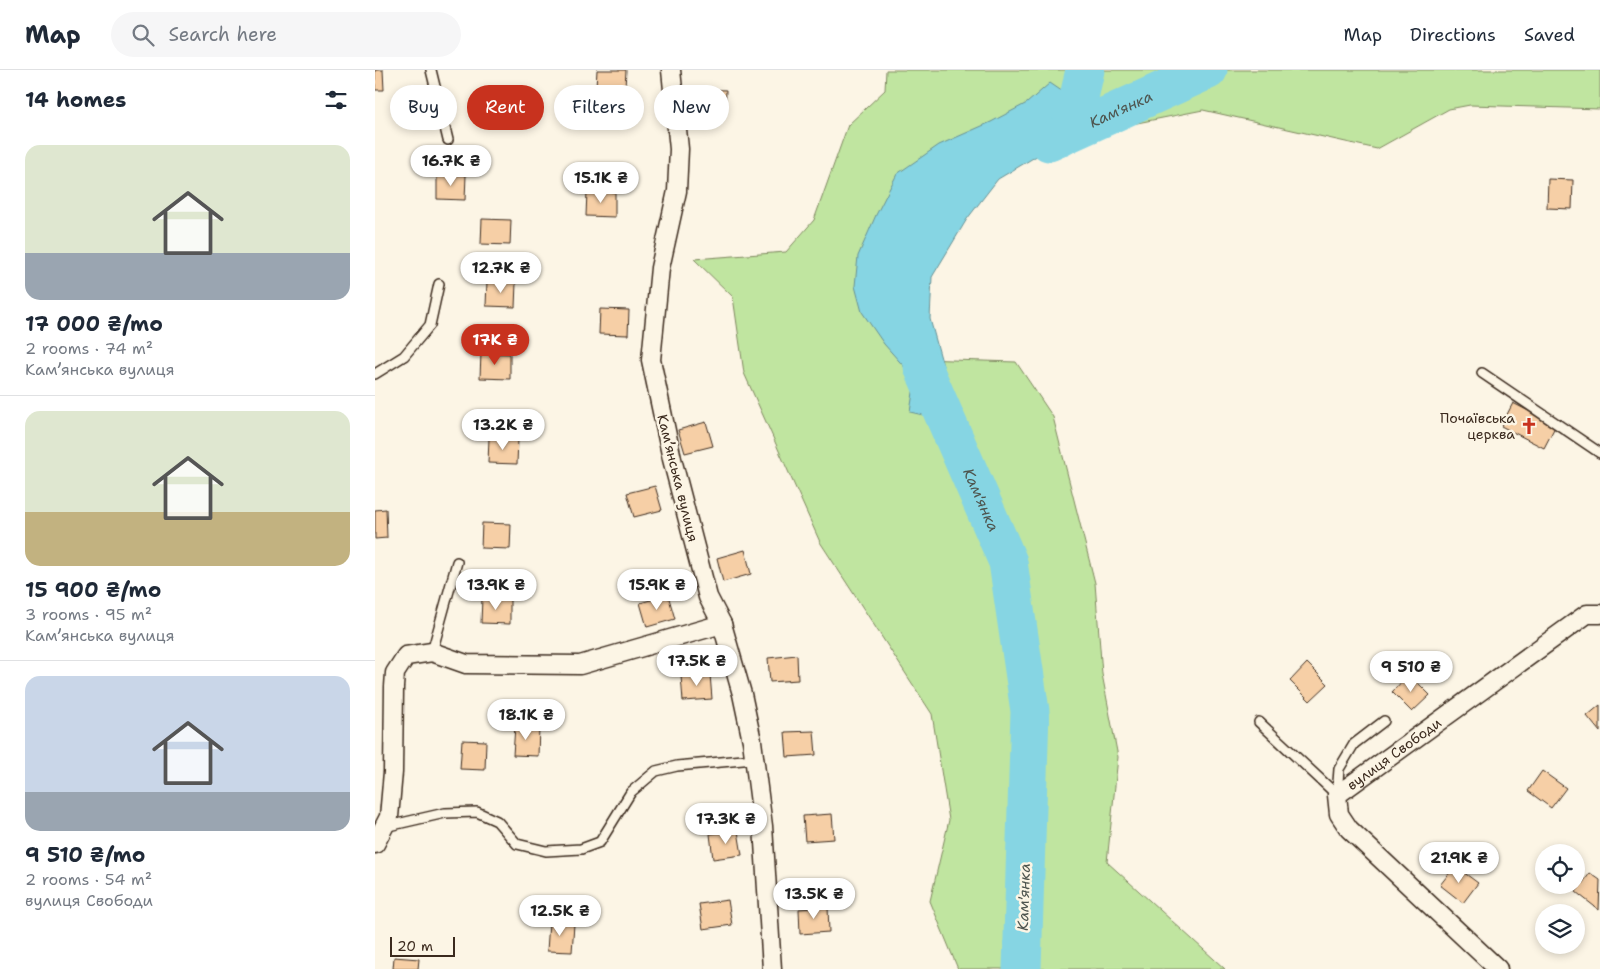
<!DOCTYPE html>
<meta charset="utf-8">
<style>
body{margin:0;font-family:"Shantell Sans",sans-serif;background:#f6f6f7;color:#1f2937;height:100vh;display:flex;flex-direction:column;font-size:19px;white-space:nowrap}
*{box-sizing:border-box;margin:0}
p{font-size:16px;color:#747a83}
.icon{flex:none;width:28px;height:28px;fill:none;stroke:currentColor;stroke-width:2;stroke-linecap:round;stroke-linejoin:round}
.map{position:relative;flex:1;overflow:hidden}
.details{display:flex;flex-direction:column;background:#fff;width:375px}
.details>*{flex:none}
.top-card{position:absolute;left:15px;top:15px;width:475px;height:45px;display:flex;gap:10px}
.buttons{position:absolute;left:1160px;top:774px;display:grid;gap:10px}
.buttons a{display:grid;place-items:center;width:50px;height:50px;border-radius:50%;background:#fff;box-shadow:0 2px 8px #0003;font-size:25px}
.scale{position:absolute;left:15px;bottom:12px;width:65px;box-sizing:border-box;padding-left:5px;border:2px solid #3b2a1e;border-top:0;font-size:14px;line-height:18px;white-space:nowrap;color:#3b2a1e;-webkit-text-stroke:4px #fcf5e5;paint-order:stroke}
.price{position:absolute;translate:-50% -42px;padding:0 11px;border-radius:18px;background:#fff;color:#222;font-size:16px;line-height:32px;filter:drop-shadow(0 1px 2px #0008)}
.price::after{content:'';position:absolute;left:50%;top:30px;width:15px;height:11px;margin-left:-8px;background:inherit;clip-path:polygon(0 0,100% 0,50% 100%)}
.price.selected{background:#c8321e;color:#fff}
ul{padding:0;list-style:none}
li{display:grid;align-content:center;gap:10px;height:265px;padding:0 25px}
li+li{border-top:1px solid #e0e1e3}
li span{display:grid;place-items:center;height:155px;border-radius:15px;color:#555}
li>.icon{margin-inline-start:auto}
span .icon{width:90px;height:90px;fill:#fffc;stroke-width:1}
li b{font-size:21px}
h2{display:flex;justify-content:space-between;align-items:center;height:60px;padding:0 25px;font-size:21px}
.tag{padding:0 18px;border-radius:22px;background:#fff;box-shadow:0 2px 8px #0003;font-size:18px;line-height:45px}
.tag.selected{background:#c8321e;color:#fff}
header{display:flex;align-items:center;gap:30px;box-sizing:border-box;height:70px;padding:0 25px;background:#fff;border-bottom:1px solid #e0e1e3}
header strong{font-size:24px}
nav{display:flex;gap:28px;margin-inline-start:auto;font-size:18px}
.search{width:350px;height:45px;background:#f6f6f7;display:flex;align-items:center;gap:12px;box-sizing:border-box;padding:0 18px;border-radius:28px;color:#747a83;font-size:19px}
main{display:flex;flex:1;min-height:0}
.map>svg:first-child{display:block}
</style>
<header>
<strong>Map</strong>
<div class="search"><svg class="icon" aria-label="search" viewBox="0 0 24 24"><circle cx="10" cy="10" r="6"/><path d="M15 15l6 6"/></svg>Search here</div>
<nav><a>Map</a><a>Directions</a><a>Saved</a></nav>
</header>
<main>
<section class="details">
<h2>14 homes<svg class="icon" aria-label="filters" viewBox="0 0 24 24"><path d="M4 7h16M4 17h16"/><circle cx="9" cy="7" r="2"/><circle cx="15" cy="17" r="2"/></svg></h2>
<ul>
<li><span style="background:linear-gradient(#dfe7d0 70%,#9aa5b1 0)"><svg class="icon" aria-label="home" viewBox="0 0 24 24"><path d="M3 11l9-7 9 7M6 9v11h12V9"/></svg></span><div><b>17 000 ₴/mo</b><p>2 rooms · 74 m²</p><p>Камʼянська вулиця</p></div></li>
<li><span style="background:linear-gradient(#dfe7d0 65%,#c2b280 0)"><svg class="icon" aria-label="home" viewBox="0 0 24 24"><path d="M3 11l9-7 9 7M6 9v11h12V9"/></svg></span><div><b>15 900 ₴/mo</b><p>3 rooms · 95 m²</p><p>Камʼянська вулиця</p></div></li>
<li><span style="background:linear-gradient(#c9d6e8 75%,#9aa5b1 0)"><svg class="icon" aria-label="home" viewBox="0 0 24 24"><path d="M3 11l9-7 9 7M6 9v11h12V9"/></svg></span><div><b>9 510 ₴/mo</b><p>2 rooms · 54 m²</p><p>вулиця Свободи</p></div></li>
</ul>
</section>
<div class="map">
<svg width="1225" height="899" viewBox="0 0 1225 899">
<rect width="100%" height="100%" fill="#fcf5e5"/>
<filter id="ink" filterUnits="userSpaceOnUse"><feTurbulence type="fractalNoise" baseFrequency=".02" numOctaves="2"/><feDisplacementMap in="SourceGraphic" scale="10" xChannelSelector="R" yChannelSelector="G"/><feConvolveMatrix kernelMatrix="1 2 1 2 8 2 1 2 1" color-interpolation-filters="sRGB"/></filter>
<g filter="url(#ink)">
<!-- green -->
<path fill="#c0e5a0" stroke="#7e885f" d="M511 0H1225V39L1095 35 1074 39 1002 79 828 40 752 55 739 43 666 72 519 159 545 289 641 292 678 347 720 513 727 604 743 687 732 792 850 899H583L555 831 574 750 557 644 445 472 369 303 358 227 319 189 411 182 439 150 473 55 510 20Z"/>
<!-- water -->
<path fill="#86d5e3" stroke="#689194" d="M675 13 716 41 729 58 665 84 623 109 592 149 557 207 555 249 570 303 584 338 561 348 535 342 539 316 532 300 509 274 487 242 480 216 483 186 501 145 522 104 564 75 616 52 652 33Z"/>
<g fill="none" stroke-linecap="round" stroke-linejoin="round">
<!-- river -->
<g stroke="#86d5e3" stroke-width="39">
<path d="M686 67 703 32 710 0"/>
<path id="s1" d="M674 72 833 0"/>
<path id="s2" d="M548 297 633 492 655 641 647 899"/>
</g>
</g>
<!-- building -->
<path fill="#f6cfa6" stroke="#3b2a1e" d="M0 0H8L9 20H0Z
M222 0H251L250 18 221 17Z
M322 19 351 20 350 45 321 44Z
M62 104 91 105 90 130 62 129Z
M1173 109 1198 110 1197 139 1172 138Z
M212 121 240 122V147L211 146Z
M107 149 136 150 135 175 106 174Z
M112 211 141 213 140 237 111 236Z
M225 239 254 240 253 265 224 264Z
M106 283 135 284V309L105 308Z
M1138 333 1181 355 1169 378 1126 356Z
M331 352 338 376 310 383 303 360Z
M114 368 143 369 142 394 113 393Z
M280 416 287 440 259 447 252 423Z
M11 439 12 468 0 469V440Z
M107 453 136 454 135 479 106 478Z
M370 480 376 504 348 512 342 488Z
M293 525 300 549 272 557 265 533Z
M107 528 135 529V554L106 553Z
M422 585 423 610 395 612 393 588Z
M932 593 953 614 935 631 915 611Z
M335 604 337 629 308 631 306 606Z
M1034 604 1055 625 1037 642 1017 622Z
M1225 635V662L1212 646Z
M140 656 164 657 163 686 138 685Z
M439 661 441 685 412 687 410 662Z
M87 670 111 671 110 700 85 699Z
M1167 701 1191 718 1176 738 1153 721Z
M457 744 459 769 430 771 428 746Z
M363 761 367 785 338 789 335 764Z
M1080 796 1103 813 1088 833 1065 815Z
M1215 803 1225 810 1224 840 1201 822Z
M353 830 357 855 328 859 324 834Z
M453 837 454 862 425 864 424 839Z
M174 852 199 854 197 882 172 881Z
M19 887 44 889 43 899H18Z"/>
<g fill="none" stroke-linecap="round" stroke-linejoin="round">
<!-- service casing -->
<g stroke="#3b2a1e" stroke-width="12">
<path id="service" d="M56 0 73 70
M1107 303 1225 383
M0 304 29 286 55 255 64 214
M57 582 82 492
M884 652 962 725
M962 725 964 699 979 674 1009 651
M9 757 70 743 102 742 122 751 142 774 171 781 206 779 225 772 256 722 281 701 302 696 379 689"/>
</g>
<!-- minor casing -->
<g stroke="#3b2a1e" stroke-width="21">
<g id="minor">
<path d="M296 0 304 79 302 121 285 198 276 290 297 389 333 527 347 554 367 624 377 671 388 756 397 899"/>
<path d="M0 774 14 747 18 702 19 617 20 603 31 586 57 582 91 594 205 595 347 554"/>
<path id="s3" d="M1123 899 974 759 964 744 962 725 1212 544H1225"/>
</g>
</g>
<!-- service -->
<use href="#service" stroke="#fcf5e5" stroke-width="9"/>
<!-- minor -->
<use href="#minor" stroke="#fcf5e5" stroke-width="18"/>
</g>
</g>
<!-- icons -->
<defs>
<g id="church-bare" transform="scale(1.35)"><path d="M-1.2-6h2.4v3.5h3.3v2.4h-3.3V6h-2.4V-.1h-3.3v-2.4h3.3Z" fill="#c8321e" stroke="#fcf5e5" stroke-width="2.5" paint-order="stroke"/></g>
</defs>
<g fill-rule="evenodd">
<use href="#church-bare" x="1154" y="356"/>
</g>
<g text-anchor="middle" stroke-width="5" stroke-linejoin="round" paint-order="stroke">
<!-- poi labels -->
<g font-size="14" fill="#3b2a1e" stroke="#fcf5e5" text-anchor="end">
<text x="1140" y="353">Почаївська<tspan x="1140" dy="16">церква</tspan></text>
</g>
<!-- street labels -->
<g font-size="14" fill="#3b2a1e" stroke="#fcf5e5">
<text transform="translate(303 408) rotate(76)" y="5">Камʼянська вулиця</text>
<text dy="5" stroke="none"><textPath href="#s3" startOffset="312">вулиця Свободи</textPath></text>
</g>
<!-- water labels -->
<g font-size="15" font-style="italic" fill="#4e554f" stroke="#fcf5e5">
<text dy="5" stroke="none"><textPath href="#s1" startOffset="79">Кам'янка</textPath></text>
<text dy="5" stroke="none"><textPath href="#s2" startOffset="145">Кам'янка</textPath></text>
<text transform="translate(649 827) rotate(-88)" y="5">Кам'янка</text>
</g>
</g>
</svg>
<div class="buttons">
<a><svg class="icon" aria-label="locate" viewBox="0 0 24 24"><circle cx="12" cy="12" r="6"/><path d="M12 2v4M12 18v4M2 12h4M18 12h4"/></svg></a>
<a><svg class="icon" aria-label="layers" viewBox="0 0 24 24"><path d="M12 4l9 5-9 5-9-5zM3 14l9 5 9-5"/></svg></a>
</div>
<div class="scale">20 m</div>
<b class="price" style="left:76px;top:117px">16.7K ₴</b>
<b class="price" style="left:226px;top:134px">15.1K ₴</b>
<b class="price" style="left:126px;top:224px">12.7K ₴</b>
<b class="price selected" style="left:120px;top:296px">17K ₴</b>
<b class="price" style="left:128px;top:381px">13.2K ₴</b>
<b class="price" style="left:121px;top:541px">13.9K ₴</b>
<b class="price" style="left:282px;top:541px">15.9K ₴</b>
<b class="price" style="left:322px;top:617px">17.5K ₴</b>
<b class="price" style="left:1036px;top:623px">9 510 ₴</b>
<b class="price" style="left:151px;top:671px">18.1K ₴</b>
<b class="price" style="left:351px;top:775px">17.3K ₴</b>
<b class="price" style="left:1084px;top:814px">21.9K ₴</b>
<b class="price" style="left:439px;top:850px">13.5K ₴</b>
<b class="price" style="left:185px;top:867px">12.5K ₴</b>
<div class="top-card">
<a class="tag">Buy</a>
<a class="tag selected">Rent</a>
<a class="tag">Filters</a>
<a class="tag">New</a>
</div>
</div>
</main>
